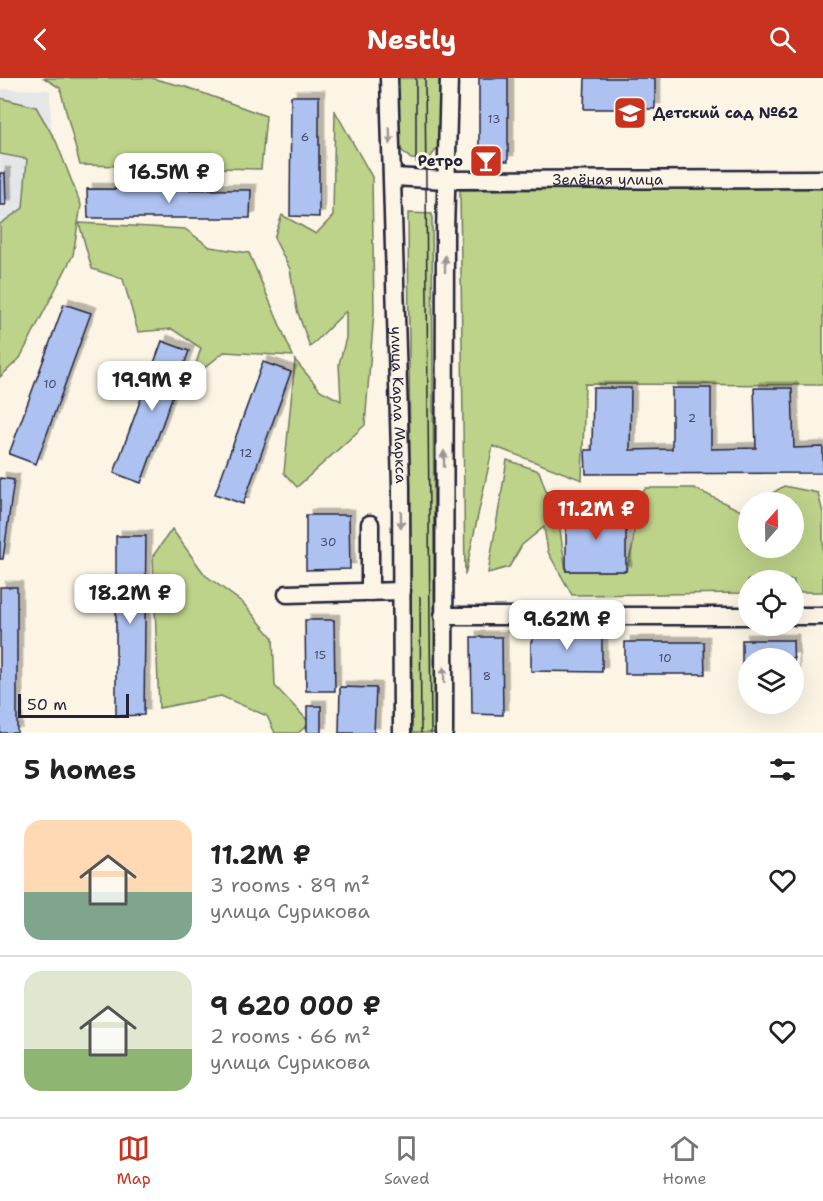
<!DOCTYPE html>
<meta charset="utf-8">
<style>
body{margin:0;font-family:"Shantell Sans",sans-serif;background:#f6f6f6;color:#222;height:100vh;display:flex;flex-direction:column;font-size:22px;white-space:nowrap}
*{box-sizing:border-box;margin:0}
p{font-size:20px;color:#767676}
.icon{flex:none;width:33px;height:33px;fill:none;stroke:currentColor;stroke-width:2;stroke-linecap:round;stroke-linejoin:round}
.map{position:relative;height:655px;overflow:hidden}
.side{display:flex;flex-direction:column;background:#fff;flex:1}
.side>*{flex:none}
.needle{width:39px;rotate:20deg}
.controls{position:absolute;left:738px;top:414px;display:grid;gap:12px}
.controls a{display:grid;place-items:center;width:66px;height:66px;border-radius:50%;background:#fff;box-shadow:0 6px 24px #0002;font-size:30px}
.scale{position:absolute;left:18px;bottom:15px;width:111px;box-sizing:border-box;padding-left:6px;border:3px solid #22223b;border-top:0;font-size:16px;line-height:21px;white-space:nowrap;color:#22223b;-webkit-text-stroke:4px #fcf5e5;paint-order:stroke}
.price{position:absolute;translate:-50% -51px;padding:0 14px;border-radius:12px;background:#fff;color:#222;font-size:20px;line-height:39px;filter:drop-shadow(0 2px 3px #0008)}
.price::after{content:'';position:absolute;left:50%;top:36px;width:18px;height:14px;margin-left:-9px;background:inherit;clip-path:polygon(0 0,100% 0,50% 100%)}
.price.current{background:#c8321e;color:#fff}
ul{padding:0;list-style:none}
li{display:flex;align-items:center;gap:18px;height:150px;padding:0 24px}
li+li{border-top:2px solid #e0e0e0}
li span{display:grid;place-items:center;flex:none;width:168px;height:120px;border-radius:18px;color:#555}
li>.icon{margin-inline-start:auto}
span .icon{width:72px;height:72px;fill:#fffc;stroke-width:1}
li b{font-size:26px}
h2{display:flex;justify-content:space-between;align-items:center;height:72px;padding:0 24px;font-size:26px}
header{display:flex;justify-content:space-between;align-items:center;height:78px;padding:0 24px;background:#c8321e;color:#fff;font-size:27px;font-weight:700}
.tabs{display:flex;justify-content:space-around;align-items:center;height:84px;border-top:2px solid #e0e0e0;background:#fff;font-size:16px;color:#767676}
.tabs a{display:grid;justify-items:center;gap:3px}
.tabs .current{color:#c8321e}
.map>svg:first-child{display:block}
</style>
<header><svg class="icon" aria-label="back" viewBox="0 0 24 24"><path d="M15 5l-7 7 7 7"/></svg>Nestly<svg class="icon" aria-label="search" viewBox="0 0 24 24"><circle cx="10" cy="10" r="6"/><path d="M15 15l6 6"/></svg></header>
<div class="map">
<svg width="823" height="655" viewBox="0 0 823 655">
<defs>
<filter id="shadow"><feDropShadow dx="5.5" dy="-5.5" stdDeviation="0" flood-color="#0004"/></filter>
</defs>
<rect width="100%" height="100%" fill="#fcf5e5"/>
<filter id="ink" filterUnits="userSpaceOnUse"><feTurbulence type="fractalNoise" baseFrequency=".0167" numOctaves="2"/><feDisplacementMap in="SourceGraphic" scale="12" xChannelSelector="R" yChannelSelector="G"/><feConvolveMatrix kernelMatrix="1 2 1 2 8 2 1 2 1" color-interpolation-filters="sRGB"/></filter>
<g filter="url(#ink)">
<!-- built -->
<path fill="#e4e6e8" d="M0 11 50 12 54 172H0Z"/>
<!-- green -->
<path fill="#bdd389" stroke="#707a62" stroke-width="1.5" d="M44 0H151L186 9 266 38 261 91 80 87 60 10Z
M398 0H439V68L429 81H411L398 69Z
M0 20 36 29 56 63 81 127 73 177 20 280 0 299V146L23 130 27 81 0 76Z
M335 33 372 99 374 234 365 347 297 409 284 395 295 282 320 312 341 323 339 286 346 260V233L310 269 297 232 290 191 274 160 282 137 316 156 333 138Z
M823 109V307L585 306 582 402 493 368 465 497 460 112Z
M408 135 432 136 435 655H412Z
M79 145 185 151 210 169 249 175 293 278 224 274 191 301 201 270 172 251 138 254 123 201 92 191Z
M507 382 539 393 560 452 566 493H626L633 467 635 424 646 410H694L743 434 748 431V470H794V424H758L784 408 818 415 823 435V514H794V502H748V515L572 517 548 474 544 449 522 467 509 489 488 495Z
M172 451 205 497 243 525 273 560 275 608 310 645 298 655H275L267 638 221 618 159 630 153 478Z"/>
<!-- building -->
<path fill="#adc2f0" stroke="#22223b" stroke-width="1.5" filter="url(#shadow)" d="M479 0H508V83H479Z
M585 0H655V31H584Z
M291 18H319V139L290 138Z
M0 95H5L6 127H0Z
M87 111 251 112 250 140H88Z
M64 226 91 235 36 386 9 376Z
M162 263 189 273 141 405 114 395Z
M263 284 291 294 243 426 215 416Z
M593 310H631L630 372 672 371V310H711V371L756 370 754 310H792L794 370 823 369V395L586 396 585 372H592Z
M0 400 14 402 3 481H0Z
M566 433H626V493H566Z
M306 437H349L350 491 306 492Z
M116 458H146L144 637 116 638Z
M0 509H17V655H0Z
M305 542H334L335 613H306Z
M538 553H602V594L531 593V564Z
M471 559H502L503 637 472 636Z
M742 562H793L794 600V580H748V601H742Z
M625 564H704L705 596H625Z
M340 609 376 610 374 655H339Z
M307 628H321V655H307Z"/>
<g fill="none" stroke-linecap="round" stroke-linejoin="round">
<!-- minor casing -->
<g stroke="#22223b" stroke-width="21">
<g id="minor">
<path id="s1" d="M389 0 401 408 402 655"/>
<path id="s2" d="M394 99 446 102 823 101"/>
<path d="M370 446V514"/>
<path d="M287 516 402 513"/>
<path d="M443 538H748"/>
<path d="M794 538H823"/>
<path d="M444 655 445 155 449 0"/>
</g>
</g>
<!-- minor -->
<use href="#minor" stroke="#fcf5e5" stroke-width="16"/>
<!-- tram -->
<path stroke="#22223b" stroke-width="1.5" d="M416 0V84
M425 0 431 655
M420 519 421 655"/>
</g>
<!-- one-way arrows -->
<defs><path id="oneway-solid" d="M-6-.8H1V-3.2L6.5 0L1 3.2V.8H-6Z" transform="scale(1.5)"/></defs>
<g fill="#9a9698">
<use href="#oneway-solid" transform="translate(390 58) rotate(88)"/>
<use href="#oneway-solid" transform="translate(445 186) rotate(-90)"/>
<use href="#oneway-solid" transform="translate(444 381) rotate(-90)"/>
<use href="#oneway-solid" transform="translate(401 442) rotate(89)"/>
<use href="#oneway-solid" transform="translate(444 597) rotate(-91)"/>
</g>
</g>
<!-- icons -->
<defs>
<g id="school-square" transform="scale(1.725)"><rect x="-9" y="-9" width="18" height="18" rx="4" fill="#c8321e" stroke="#fcf5e5"/><path d="M0-5L7-2L0 1L-7-2ZM-4 1L0 2.5L4 1V4Q0 6-4 4Z" fill="#fff"/></g>
<g id="bar-square" transform="scale(1.725)"><rect x="-9" y="-9" width="18" height="18" rx="4" fill="#c8321e" stroke="#fcf5e5"/><path d="M-6-5H6L.8 .8V4.5H3.5V6h-7V4.5H-.8V.8Z" fill="#fff"/></g>
</defs>
<g fill-rule="evenodd">
<use href="#school-square" x="630" y="35"/>
<use href="#bar-square" x="486" y="83"/>
</g>
<g text-anchor="middle" stroke-width="6" stroke-linejoin="round" paint-order="stroke">
<!-- number labels -->
<g font-size="12" fill="#454a68">
<text x="494" y="45">13</text>
<text x="305" y="63">6</text>
<text x="50" y="310">10</text>
<text x="692" y="344">2</text>
<text x="246" y="379">12</text>
<text x="328" y="468">30</text>
<text x="320" y="581">15</text>
<text x="665" y="584">10</text>
<text x="487" y="602">8</text>
</g>
<!-- poi labels -->
<g font-size="15" font-weight="bold" fill="#22223b" stroke="#fcf5e5" text-anchor="start">
<text x="653" y="40">Детский сад №62</text>
<text x="463" y="88" text-anchor="end">Ретро</text>
</g>
<!-- street labels -->
<g font-size="15" fill="#22223b" stroke="#fcf5e5">
<text dy="5" stroke="none"><textPath href="#s2" startOffset="214">Зелёная улица</textPath></text>
<text dy="5" stroke="none"><textPath href="#s1" startOffset="327">улица Карла Маркса</textPath></text>
</g>
</g>
</svg>
<div class="controls">
<a><svg class="needle" viewBox="-14 -14 28 28"><path d="M0-13l5 13h-10z" fill="#e53935"/><path d="M0 13l5-13h-10z" fill="#767676"/></svg></a>
<a><svg class="icon" aria-label="locate" viewBox="0 0 24 24"><circle cx="12" cy="12" r="6"/><path d="M12 2v4M12 18v4M2 12h4M18 12h4"/></svg></a>
<a><svg class="icon" aria-label="layers" viewBox="0 0 24 24"><path d="M12 4l9 5-9 5-9-5zM3 14l9 5 9-5"/></svg></a>
</div>
<div class="scale">50 m</div>
<b class="price" style="left:169px;top:126px">16.5M ₽</b>
<b class="price" style="left:152px;top:334px">19.9M ₽</b>
<b class="price current" style="left:596px;top:463px">11.2M ₽</b>
<b class="price" style="left:130px;top:547px">18.2M ₽</b>
<b class="price" style="left:567px;top:573px">9.62M ₽</b>
</div>
<section class="side">
<h2>5 homes<svg class="icon" aria-label="filters" viewBox="0 0 24 24"><path d="M4 7h16M4 17h16"/><circle cx="9" cy="7" r="2"/><circle cx="15" cy="17" r="2"/></svg></h2>
<ul>
<li><span style="background:linear-gradient(#ffd9b3 60%,#7fa58c 0)"><svg class="icon" aria-label="home" viewBox="0 0 24 24"><path d="M3 11l9-7 9 7M6 9v11h12V9"/></svg></span><div><b>11.2M ₽</b><p>3 rooms · 89 m²</p><p>улица Сурикова</p></div><svg class="icon" aria-label="heart" viewBox="0 0 24 24"><path d="M12 20l-8-8c-3-5 5-10 8-4 3-6 11-1 8 4z"/></svg></li>
<li><span style="background:linear-gradient(#dfe7d0 65%,#8fb573 0)"><svg class="icon" aria-label="home" viewBox="0 0 24 24"><path d="M3 11l9-7 9 7M6 9v11h12V9"/></svg></span><div><b>9 620 000 ₽</b><p>2 rooms · 66 m²</p><p>улица Сурикова</p></div><svg class="icon" aria-label="heart" viewBox="0 0 24 24"><path d="M12 20l-8-8c-3-5 5-10 8-4 3-6 11-1 8 4z"/></svg></li>
</ul>
</section>
<nav class="tabs">
<a class="current"><svg class="icon" aria-label="map" viewBox="0 0 24 24"><path d="M3 6l6-2 6 2 6-2v14l-6 2-6-2-6 2zM9 4v14M15 6v14"/></svg>Map</a>
<a><svg class="icon" aria-label="saved" viewBox="0 0 24 24"><path d="M7 4h10v16l-5-4-5 4z"/></svg>Saved</a>
<a><svg class="icon" aria-label="home" viewBox="0 0 24 24"><path d="M3 11l9-7 9 7M6 9v11h12V9"/></svg>Home</a>
</nav>
